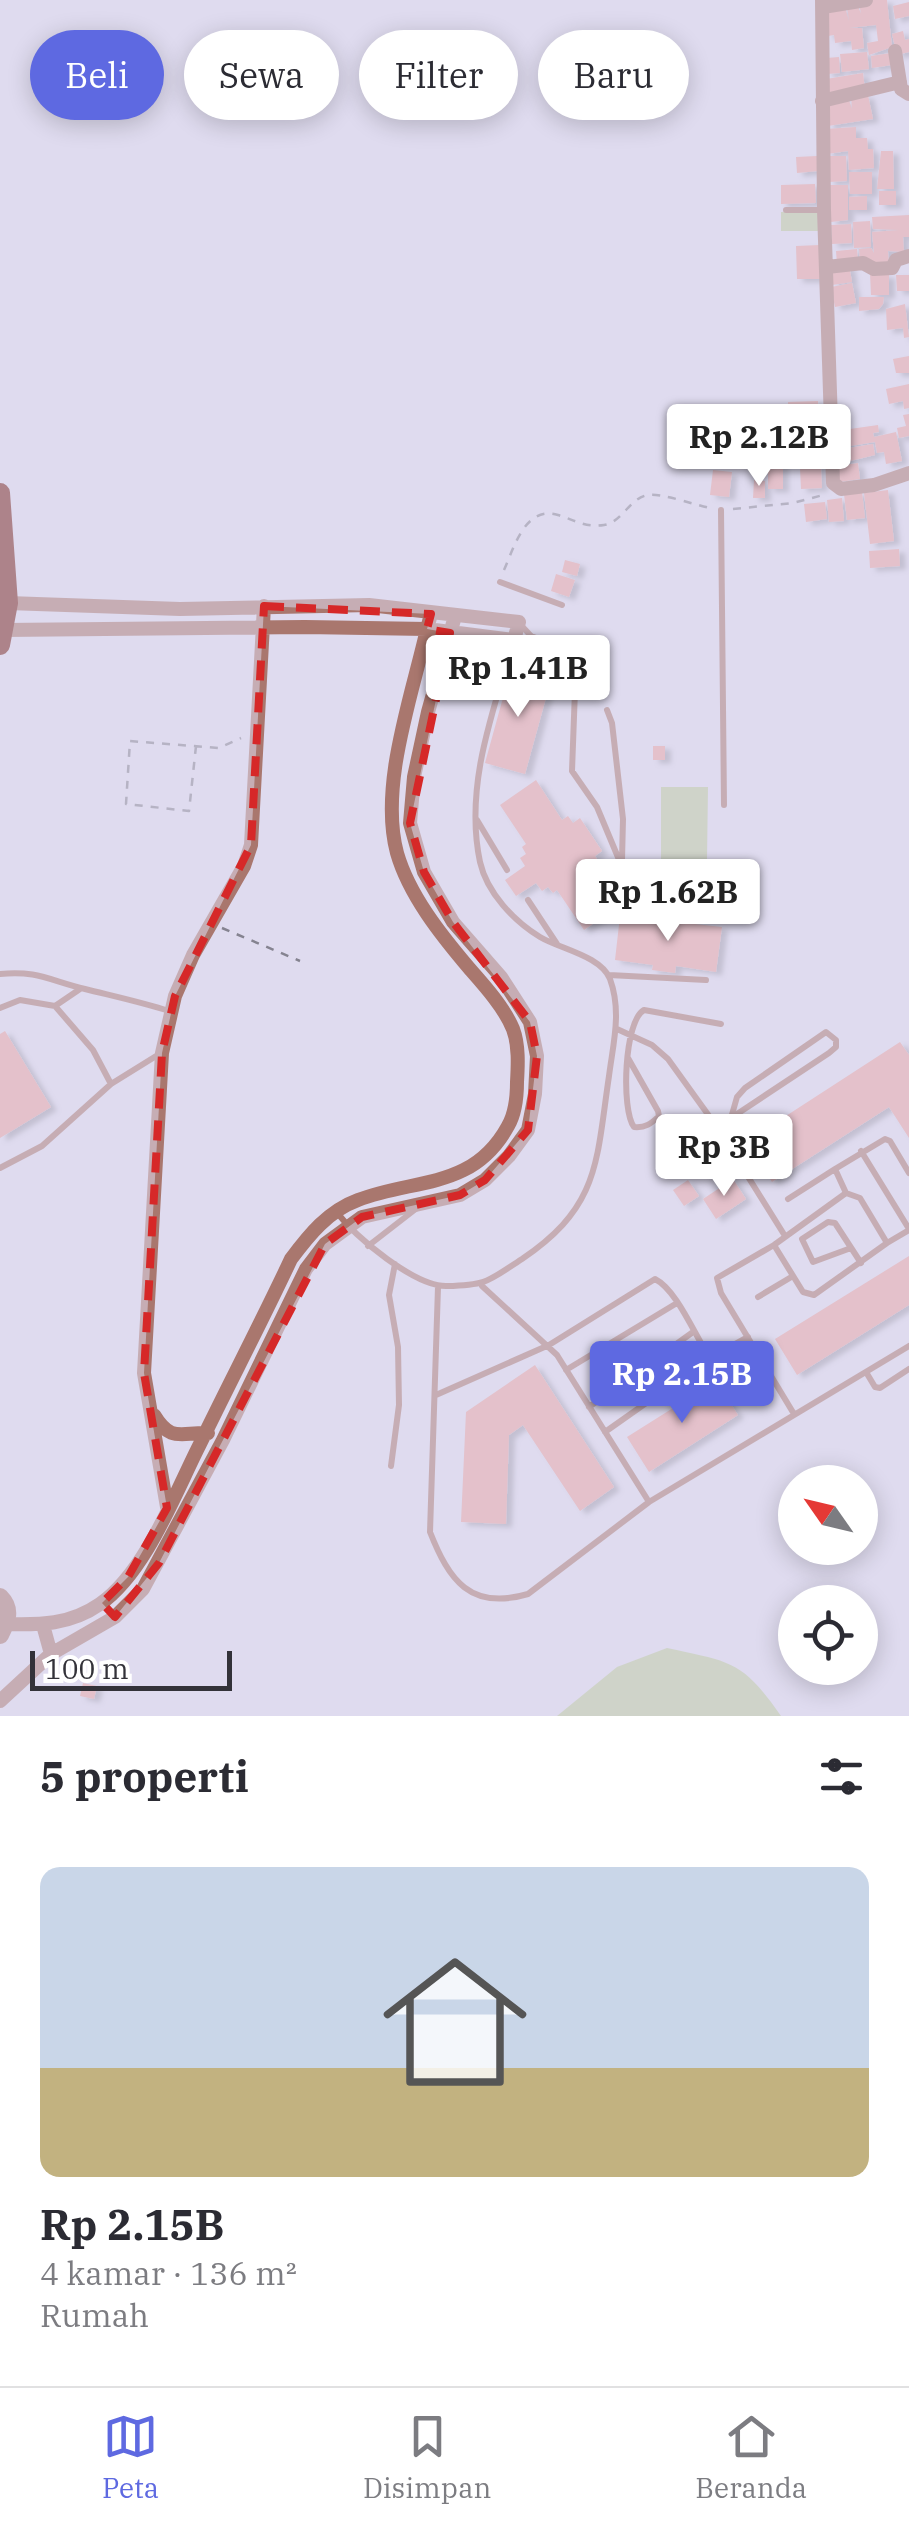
<!DOCTYPE html>
<html lang="id">
<meta charset="utf-8">
<style>
body{margin:0;font-family:"IBM Plex Serif",serif;background:#f2f2f3;color:#2b2b33;height:100vh;display:flex;flex-direction:column;font-size:38px;white-space:nowrap}
*{box-sizing:border-box;margin:0}
p{font-size:32px;color:#7c7c81}
.icon{flex:none;width:55px;height:55px;fill:none;stroke:currentColor;stroke-width:2;stroke-linecap:round;stroke-linejoin:round}
.map{position:relative;height:1716px;overflow:hidden}
.details{display:flex;flex-direction:column;background:#fff;flex:1}
.details>*{flex:none}
.guide{position:absolute;left:30px;top:30px;width:850px;height:90px;display:flex;gap:20px}
.needle{width:65px;rotate:304deg}
.controls{position:absolute;left:778px;top:1465px;display:grid;gap:20px}
.controls a{display:grid;place-items:center;width:100px;height:100px;border-radius:50%;background:#fff;box-shadow:0 5px 25px #0003;font-size:50px}
.scale{position:absolute;left:30px;bottom:25px;width:202px;box-sizing:border-box;padding-left:10px;border:5px solid #333239;border-top:0;font-size:28px;line-height:35px;white-space:nowrap;color:#333239;-webkit-text-stroke:8px #fff;paint-order:stroke}
.price{position:absolute;translate:-50% -85px;padding:0 22px;border-radius:10px;background:#fff;color:#222;font-size:32px;line-height:65px;filter:drop-shadow(0 2px 5px #0008)}
.price::after{content:'';position:absolute;left:50%;top:60px;width:30px;height:22px;margin-left:-15px;background:inherit;clip-path:polygon(0 0,100% 0,50% 100%)}
.price.current{background:#5e69e1;color:#fff}
ul{padding:0;list-style:none}
li{display:grid;align-content:center;gap:20px;height:530px;padding:0 40px}
li+li{border-top:2px solid #e1e1e2}
li span{display:grid;place-items:center;height:310px;border-radius:20px;color:#555}
li>.icon{margin-inline-start:auto}
span .icon{width:180px;height:180px;fill:#fffc;stroke-width:1}
li b{font-size:42px}
h2{display:flex;justify-content:space-between;align-items:center;height:120px;padding:0 40px;font-size:42px}
.pill{padding:0 35px;border-radius:45px;background:#fff;box-shadow:0 5px 25px #0003;font-size:35px;line-height:90px}
.pill.current{background:#5e69e1;color:#fff}
.tab-bar{display:flex;justify-content:space-around;align-items:center;height:140px;border-top:2px solid #e1e1e2;background:#fff;font-size:28px;color:#7c7c81}
.tab-bar a{display:grid;justify-items:center;gap:5px}
.tab-bar .current{color:#5e69e1}
.map>svg:first-child{display:block}
</style>
<div class="map">
<svg width="909" height="1716" viewBox="0 0 909 1716">
<defs>
<filter id="shadow"><feDropShadow dx="6" dy="3.5" stdDeviation="2.5" flood-color="#0004"/></filter>
</defs>
<rect width="100%" height="100%" fill="#dfdbef"/>
<!-- green -->
<path fill="#bccb9c" d="M820 211V231H781V212Z
M661 787H708L707 859H661Z
M667 1648C731 1662 742 1660 781 1716H557L617 1667Z"/>
<!-- building -->
<path fill="#eaa39f" filter="url(#shadow)" d="M872 0H887L892 47 869 55 867 43 878 41 876 25 849 28H862L864 48 852 50 851 41 835 43 834 35 828 36 826 9 845 7 849 21 847 7 858 6 861 14 859 2Z
M909 2V16L895 19 893 6Z
M903 31 905 40 909 39V52L897 55 892 34Z
M867 52 869 69 842 72 840 54Z
M891 53 892 65 872 68 871 56Z
M839 57 840 73 827 74 826 58Z
M863 73 865 90 828 97 826 79Z
M868 95 873 119 828 126 826 102 849 100 852 109 851 97Z
M856 127V138H867L868 149H873L874 168 849 170 848 151 827 154 825 129Z
M881 151H893L894 189H877Z
M817 156 818 171 797 173 796 157Z
M828 156H846L847 181 829 182Z
M849 172H872V194H850Z
M815 184 816 203 781 204V185Z
M828 185H848V220L831 222Z
M879 191H896V205H879Z
M867 196V210H849V197Z
M909 215V237H903L904 252 888 251 889 266 860 262 859 249 871 248 874 253 872 232 899 230 873 229 872 217Z
M870 221 871 247 854 248 853 222Z
M851 224 852 243 832 244 831 225Z
M820 245V279H797L796 246Z
M857 249 858 262 837 264 836 251Z
M849 265 852 282 832 285 830 268Z
M870 273 889 275V295H871Z
M896 275H909V291H897Z
M852 283 856 303 835 307 831 287Z
M859 297H884L883 304 879 309 859 311Z
M905 304 909 337 904 338 903 328 887 330 886 309Z
M909 356V373H896L893 359Z
M909 384V408L904 409 903 401 889 404 886 389Z
M818 401 819 424 788 425V402Z
M909 414V436L899 438 897 428 906 426 903 415Z
M878 425 879 432 873 433 874 437 896 432 902 461 886 464 884 452 877 453 875 442 838 448 836 431Z
M815 427V442L783 443V428Z
M717 443 731 445 730 457 716 456Z
M873 444 875 455 838 464 836 450Z
M800 449H822V466H800Z
M762 463H783V489H768V473H762Z
M858 463 860 479 839 482 837 466Z
M821 467 822 488 801 489 800 468Z
M713 470 732 472 729 497 710 495Z
M754 480 765 481V498H753Z
M888 490 894 541 870 544 864 493Z
M862 492 865 518 847 520 844 494Z
M842 498 844 521 829 522 827 500Z
M825 502 827 519 806 522 804 504Z
M899 549 900 566 870 568 869 551Z
M565 560 580 564 577 576 562 572Z
M556 574 575 580 569 597 551 591Z
M512 665 552 676 525 774 485 763Z
M653 746H665V760H653Z
M536 780 562 820 568 816 573 823 580 818 602 851 595 856 599 862 593 866 619 906 584 930 557 890 553 893 548 887 542 891 536 883 516 896 505 880 525 866 520 858 526 854 522 847 526 844 500 805Z
M663 915 687 918 686 923 722 927 716 972 676 966 675 973 652 970 653 965 615 960 620 916 662 921Z
M5 1031 51 1107 0 1138V1034Z
M900 1042 909 1055V1138L889 1107 772 1182 746 1142Z
M733 1179 746 1199 716 1219 703 1199Z
M688 1180 699 1196 684 1206 673 1190Z
M909 1256V1305L797 1375 775 1339Z
M535 1365 614 1487 580 1511 523 1425 509 1435 506 1524 461 1522 466 1412Z
M716 1381 738 1415 649 1472 627 1437Z
M83 1683 97 1686 94 1699 80 1696Z"/>
<g fill="none" stroke-linecap="round" stroke-linejoin="round">
<!-- path -->
<path stroke="#858390" stroke-width="2.5" stroke-dasharray="8 8" stroke-linecap="butt" d="M733 509 793 503 823 495
M504 570C514 548 525 505 558 515 574 520 586 528 604 525 623 522 629 498 648 495 662 493 695 505 710 508
M196 746 189 811 126 804 130 741 219 748 241 738
M222 928 300 961"/>
<!-- service -->
<path stroke="#a9776e" stroke-width="6" d="M786 210H823
M721 510 724 805
M500 582 562 605
M519 623 531 636 554 645 565 654 575 690 572 771 597 807 635 898C653 920 691 909 716 905
M607 710 612 723 623 819 622 860
M477 820 507 870
M528 900 557 944
M0 974C37 970 51 981 85 989 113 996 141 1002 169 1011
M609 975 706 980
M55 1006 80 989
M0 1008 20 1000 55 1006 93 1050 111 1084 42 1146 0 1168
M617 1029 652 1045 668 1059 717 1127 785 1236
M628 1058 658 1111 659 1116C651 1124 645 1128 634 1127 621 1110 624 1021 644 1010L721 1024
M111 1084 161 1053
M717 1127 731 1118 829 1053 836 1047V1040L826 1032 745 1088 737 1097 731 1118
M861 1151 909 1229
M909 1173 890 1141 885 1139 835 1169 846 1193 860 1198 887 1243 909 1230
M788 1199 835 1169
M337 1212C354 1237 416 1287 447 1286 488 1285 488 1281 522 1259 600 1206 596 1163 609 1076 613 1044 622 1012 610 979 601 956 560 949 540 937 514 921 487 893 480 862 464 787 493 711 514 640L531 636
M774 1245 803 1292 814 1295 887 1243
M368 1246 417 1208
M851 1248 813 1262 802 1239 828 1222 835 1223 861 1263
M438 1287 430 1532C449 1580 470 1611 528 1594L649 1502 557 1355 482 1286
M758 1297 793 1276
M566 1370 677 1303
M866 1372 875 1387 880 1388 909 1369
M436 1395 549 1345 655 1279C677 1290 695 1336 710 1358L748 1337
M589 1407 693 1332
M794 1414 721 1293 717 1278 774 1245 846 1193
M605 1432 710 1358
M391 1466 399 1405 398 1347 389 1295 395 1264
M649 1502 909 1346"/>
<!-- minor -->
<path stroke="#a9776e" stroke-width="14" d="M822 0 824 210 833 483 841 489 874 485 909 473
M823 7 866 0
M895 51 901 89 909 94
M822 101 900 82
M827 267 863 263 874 269 892 268 896 260 909 256
M8 603 180 609 369 605 519 622 514 640 427 629 431 614
M4 630 305 627 427 629C412 696 379 786 397 853 409 895 441 935 469 968 484 985 504 1007 513 1029 519 1045 518 1065 517 1082 517 1096 515 1114 508 1126 473 1190 415 1178 358 1200 328 1211 309 1235 291 1259 262 1321 230 1382 200 1444 175 1493 146 1572 100 1604 70 1625 40 1625 5 1624
M154 1415C171 1443 181 1432 208 1433
M167 1507 144 1373 162 1053 175 996 193 955 244 866 251 845 264 606
M43 1625 51 1654
M0 1701 51 1654 115 1617 143 1589 223 1440 306 1269 325 1244 362 1217 460 1195 485 1180 509 1156 528 1130 535 1094 537 1056 530 1022 501 977 453 922 424 872 410 823 414 777 428 712 455 616"/>
<!-- tertiary -->
<path stroke="#a9776e" stroke-width="18" d="M0 1597C12 1609 7 1621 0 1635"/>
<!-- primary -->
<path stroke="#711a11" stroke-width="20" d="M0 493 8 603 0 645"/>
</g>
<!-- marked area -->
<path d="M0 0H909V1716H0ZM264 606 431 614 427 629 450 633 410 823 424 872 453 922 530 1022 537 1056 528 1130 485 1180 460 1195 362 1217 325 1244 159 1563 115 1617 102 1603 128 1577 167 1508 144 1373 162 1053 175 996 251 845Z" fill="#dfdbef" fill-opacity=".55" fill-rule="evenodd"/>
<path fill="none" stroke="#d62828" stroke-width="8" stroke-dasharray="20 12" stroke-linejoin="round" d="M264 606 431 614 427 629 450 633 410 823 424 872 453 922 530 1022 537 1056 528 1130 485 1180 460 1195 362 1217 325 1244 159 1563 115 1617 102 1603 128 1577 167 1508 144 1373 162 1053 175 996 251 845Z"/>
</svg>
<div class="controls">
<a><svg class="needle" viewBox="-14 -14 28 28"><path d="M0-13l5 13h-10z" fill="#e53935"/><path d="M0 13l5-13h-10z" fill="#7c7c81"/></svg></a>
<a><svg class="icon" aria-label="locate" viewBox="0 0 24 24"><circle cx="12" cy="12" r="6"/><path d="M12 2v4M12 18v4M2 12h4M18 12h4"/></svg></a>
</div>
<div class="scale">100 m</div>
<b class="price" style="left:759px;top:489px">Rp 2.12B</b>
<b class="price" style="left:518px;top:720px">Rp 1.41B</b>
<b class="price" style="left:668px;top:944px">Rp 1.62B</b>
<b class="price" style="left:724px;top:1199px">Rp 3B</b>
<b class="price current" style="left:682px;top:1426px">Rp 2.15B</b>
<div class="guide">
<a class="pill current">Beli</a>
<a class="pill">Sewa</a>
<a class="pill">Filter</a>
<a class="pill">Baru</a>
</div>
</div>
<section class="details">
<h2>5 properti<svg class="icon" aria-label="filters" viewBox="0 0 24 24"><path d="M4 7h16M4 17h16"/><circle cx="9" cy="7" r="2"/><circle cx="15" cy="17" r="2"/></svg></h2>
<ul>
<li><span style="background:linear-gradient(#c9d6e8 65%,#c2b280 0)"><svg class="icon" aria-label="home" viewBox="0 0 24 24"><path d="M3 11l9-7 9 7M6 9v11h12V9"/></svg></span><div><b>Rp 2.15B</b><p>4 kamar · 136 m²</p><p>Rumah</p></div></li>
</ul>
</section>
<nav class="tab-bar">
<a class="current"><svg class="icon" aria-label="map" viewBox="0 0 24 24"><path d="M3 6l6-2 6 2 6-2v14l-6 2-6-2-6 2zM9 4v14M15 6v14"/></svg>Peta</a>
<a><svg class="icon" aria-label="saved" viewBox="0 0 24 24"><path d="M7 4h10v16l-5-4-5 4z"/></svg>Disimpan</a>
<a><svg class="icon" aria-label="home" viewBox="0 0 24 24"><path d="M3 11l9-7 9 7M6 9v11h12V9"/></svg>Beranda</a>
</nav>
